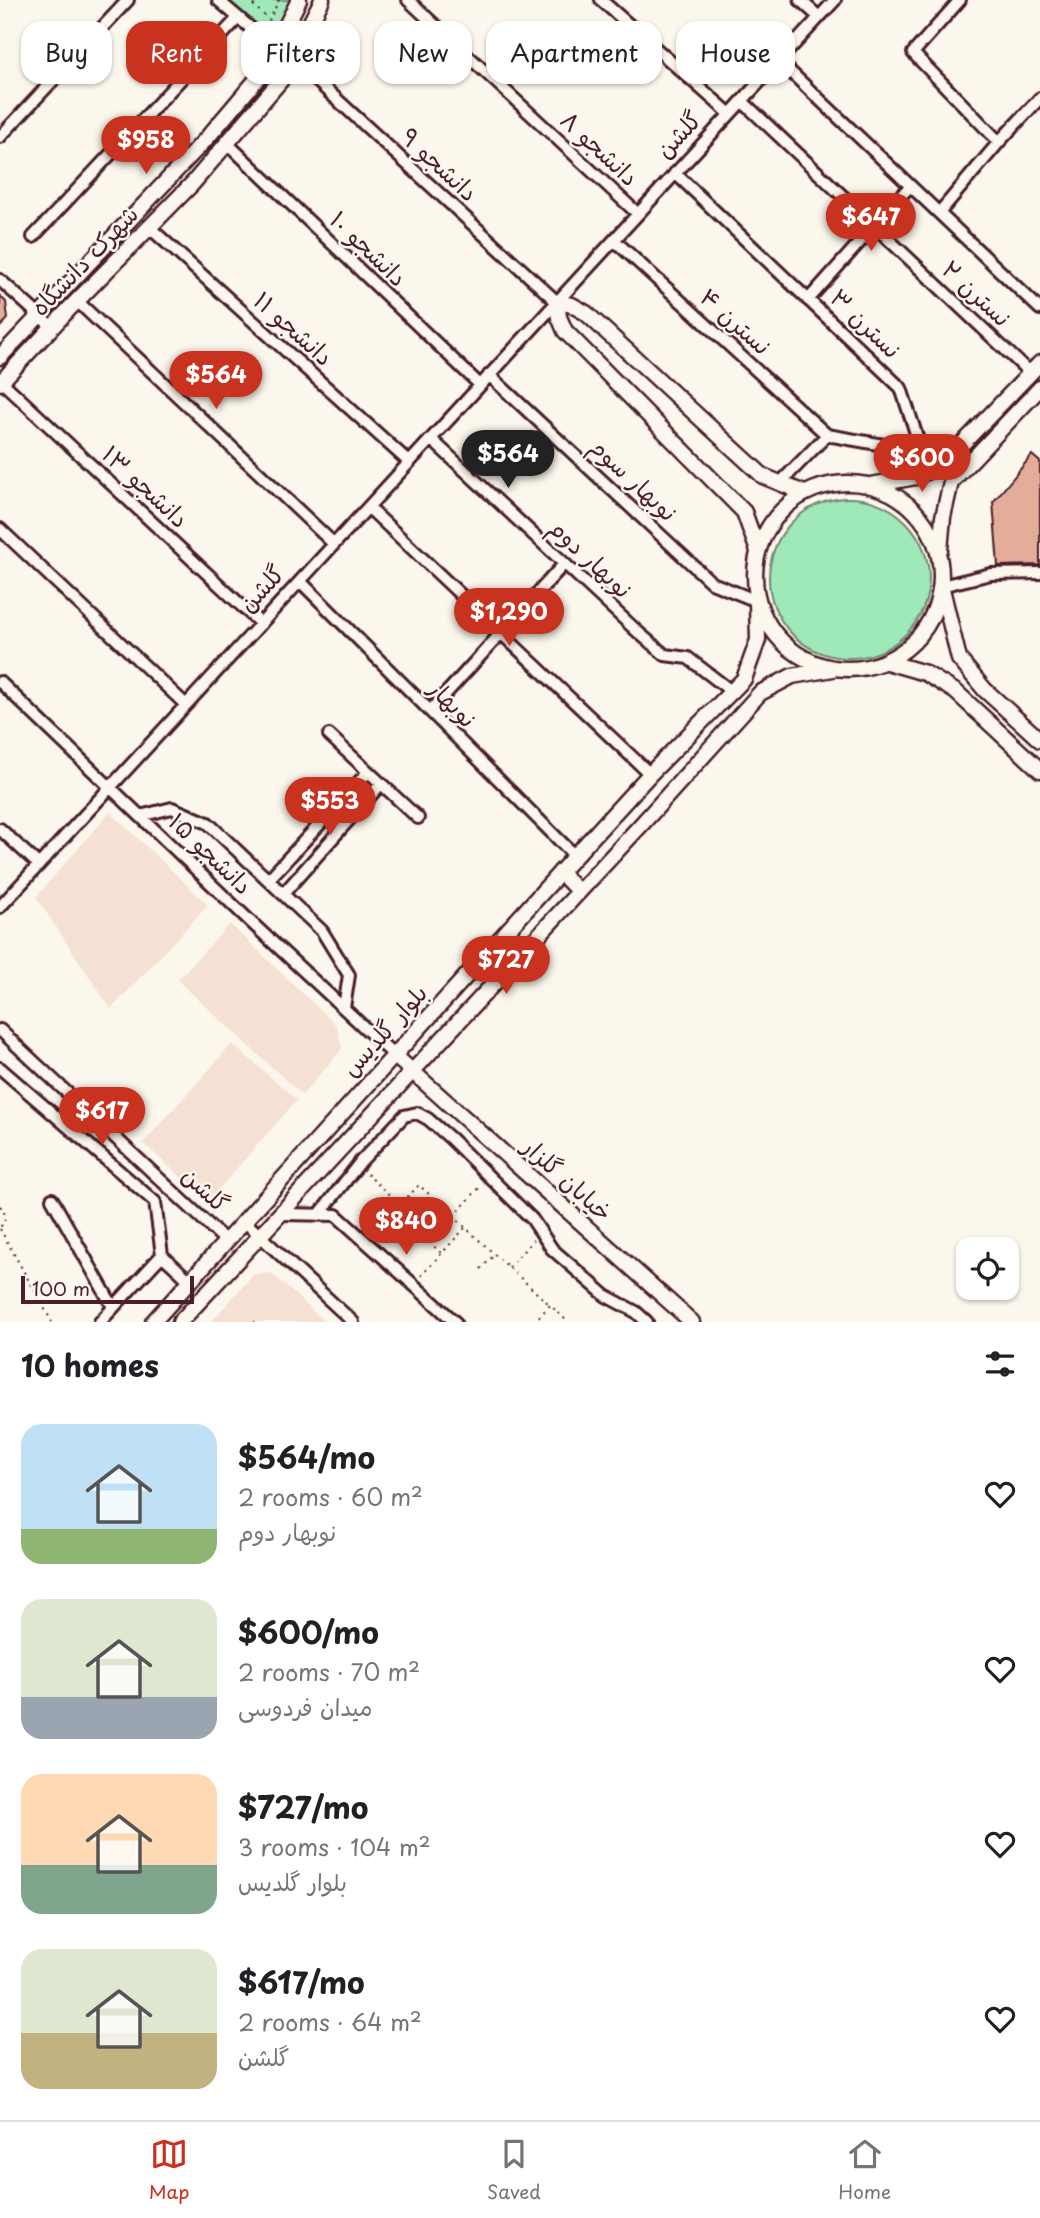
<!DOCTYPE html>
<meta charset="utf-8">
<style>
body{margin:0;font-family:"Playpen Sans","Playpen Sans Arabic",sans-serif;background:#f2f2f2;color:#202124;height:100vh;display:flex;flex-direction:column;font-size:26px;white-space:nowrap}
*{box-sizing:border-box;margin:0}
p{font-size:23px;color:#757577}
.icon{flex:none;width:38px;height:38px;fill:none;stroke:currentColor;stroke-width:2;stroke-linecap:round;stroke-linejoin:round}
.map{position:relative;height:1322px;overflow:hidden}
.details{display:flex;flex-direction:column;background:#fff;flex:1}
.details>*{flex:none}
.guide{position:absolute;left:21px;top:21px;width:999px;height:63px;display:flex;gap:14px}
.controls{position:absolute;left:956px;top:1237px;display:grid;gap:14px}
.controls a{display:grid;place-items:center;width:63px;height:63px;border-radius:14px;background:#fff;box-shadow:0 2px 5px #0004;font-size:35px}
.scale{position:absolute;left:21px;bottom:18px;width:173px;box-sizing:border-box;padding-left:7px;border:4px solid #4a1f2b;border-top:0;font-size:19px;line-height:24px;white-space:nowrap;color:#4a1f2b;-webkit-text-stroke:5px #fbf7ec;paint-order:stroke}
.price{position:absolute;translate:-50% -60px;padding:0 16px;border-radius:24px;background:#c8321e;color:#fff;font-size:23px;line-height:46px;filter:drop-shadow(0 2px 4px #0008)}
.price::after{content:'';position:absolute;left:50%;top:42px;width:21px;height:16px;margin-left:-10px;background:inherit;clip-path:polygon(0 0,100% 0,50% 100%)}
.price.active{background:#222;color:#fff}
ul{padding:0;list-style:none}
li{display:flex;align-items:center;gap:21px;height:175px;padding:0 21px}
li span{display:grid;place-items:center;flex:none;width:196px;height:140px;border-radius:21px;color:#555}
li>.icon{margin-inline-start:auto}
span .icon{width:84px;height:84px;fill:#fffc;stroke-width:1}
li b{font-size:30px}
h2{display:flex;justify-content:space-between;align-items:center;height:84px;padding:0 21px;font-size:30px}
.tag{padding:0 24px;border-radius:21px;background:#fff;box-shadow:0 2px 5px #0004;font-size:24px;line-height:63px}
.tag.active{background:#c8321e;color:#fff}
.dock{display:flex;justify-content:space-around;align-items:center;height:98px;border-top:2px solid #e0e0e0;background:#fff;font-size:19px;color:#757577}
.dock a{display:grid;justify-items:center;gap:4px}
.dock .active{color:#c8321e}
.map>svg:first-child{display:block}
</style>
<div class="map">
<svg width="1040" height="1322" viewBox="0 0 1040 1322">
<rect width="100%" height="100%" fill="#fbf7ec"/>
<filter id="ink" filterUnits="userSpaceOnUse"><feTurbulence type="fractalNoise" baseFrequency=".0143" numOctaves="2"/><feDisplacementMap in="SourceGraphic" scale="14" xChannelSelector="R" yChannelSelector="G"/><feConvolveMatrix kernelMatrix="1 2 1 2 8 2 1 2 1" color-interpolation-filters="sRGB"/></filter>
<g filter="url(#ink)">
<!-- built -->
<path fill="#f4e1d3" d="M110 812 208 905 111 1009 36 897Z
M230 924 337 1026 342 1049 302 1095 177 980Z
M232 1044 297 1100 208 1201 143 1143Z
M271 1273 325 1322H211L254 1274Z"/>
<!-- green -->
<path fill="#9fe8b7" stroke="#748471" stroke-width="2" d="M222 0H292L277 44Z
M769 578a80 80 0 1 1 160 0a80 80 0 1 1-160 0Z"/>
<!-- building -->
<path fill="#e3ad99" stroke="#4a1f2b" stroke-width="2" d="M0 296 6 302 8 319 0 327Z
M1032 455 1040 462V565L998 566 993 502Z"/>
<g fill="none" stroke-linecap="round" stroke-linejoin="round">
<!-- street casing -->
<g stroke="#4a1f2b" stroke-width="16">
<path id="street" d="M218 0 275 49 293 59 557 302
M408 0 638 214
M601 0 730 114
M800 0 819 17
M960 0 913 53 999 142 1040 98
M779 61 1040 309
M742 101 1030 373
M0 137 128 0
M227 143 480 385
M675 173 901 388 928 470
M939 213 999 142
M149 227 409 462
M33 237 238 18
M614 240 827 435
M0 280 52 327
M808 300 910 186
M77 301 334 544
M489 375 712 583 757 601
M1 381 261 624
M431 439 639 633 665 655 688 658 731 691
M780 483 827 435 923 452
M368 507 650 774
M0 529 186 705
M300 581 575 856
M941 586 991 574 1040 573
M0 682 253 924 394 1055
M430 711 564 564
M329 735 418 818
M140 816 172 808 208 823 322 931 349 975 344 1008
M0 829 39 865
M268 880 368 772
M283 894 381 784
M0 907 835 0
M0 1030 226 1241
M0 1068 155 1202 162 1255 100 1322
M52 1199 113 1307
M281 1214 336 1215 455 1322
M319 1215 361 1161 404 1116 417 1113 428 1119 450 1138 532 1219 552 1249 606 1296 636 1312 647 1322
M244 1221 353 1322
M162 1255 190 1281"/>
</g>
<!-- secondary casing -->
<g stroke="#4a1f2b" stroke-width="19">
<path id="secondary" d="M0 357 207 138 263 72 299 0
M0 383 70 308 193 183 281 80 322 0
M755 576a93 93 0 1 1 186 0a93 93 0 1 1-186 0Z
M871 485 916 477 946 461 1040 363
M940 550 943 517 951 482 1040 388
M758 551 744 512 565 331 559 317 557 302 572 305 586 313 763 476 804 493
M942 589 959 659 985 690 1040 740
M887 662 925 673 956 692 1040 770
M560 872 579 892
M394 1055 692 1322
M153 1322 575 856 650 774 744 679 758 640 757 601
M180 1322 640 826 760 693 792 676 833 669"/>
</g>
<!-- path -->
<path stroke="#4a1f2b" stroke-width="2" stroke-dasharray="2 5" stroke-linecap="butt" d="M248 0 268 19
M266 27 279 0
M367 1174 400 1205 419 1185 550 1305
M435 1201 413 1227 442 1254
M0 1206C6 1212 7 1221 0 1227
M454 1216 481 1186
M0 1229 52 1322
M509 1267 533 1240
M481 1269 494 1255
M421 1276 465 1228
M254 1322H255
M534 1322 550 1305 568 1322"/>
<!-- street -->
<use href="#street" stroke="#fbf7ec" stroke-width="10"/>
<!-- secondary -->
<use href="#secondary" stroke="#fbf7ec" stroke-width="14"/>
</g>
</g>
<g text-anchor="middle" stroke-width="5" stroke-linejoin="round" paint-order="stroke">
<!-- street labels -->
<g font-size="24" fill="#4a1f2b" stroke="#fbf7ec">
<text transform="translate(679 135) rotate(-47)" y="8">گلشن</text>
<text transform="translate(599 149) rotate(43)" y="8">دانشجو ۸</text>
<text transform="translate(439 165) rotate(43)" y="8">دانشجو ۹</text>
<text transform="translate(368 249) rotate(44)" y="8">دانشجو ۱۰</text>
<text transform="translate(85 261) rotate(-46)" y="8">شهرک دانشگاه</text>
<text transform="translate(976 294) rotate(43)" y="8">نسترن ۲</text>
<text transform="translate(735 322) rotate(42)" y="8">نسترن ۴</text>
<text transform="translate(865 324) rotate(44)" y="8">نسترن ۳</text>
<text transform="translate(293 329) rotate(42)" y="8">دانشجو ۱۱</text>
<text transform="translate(633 480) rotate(43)" y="8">نوبهار سوم</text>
<text transform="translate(145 487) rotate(43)" y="8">دانشجو ۱۳</text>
<text transform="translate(590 559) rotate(43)" y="8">نوبهار دوم</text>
<text transform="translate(262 589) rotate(-47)" y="8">گلشن</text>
<text transform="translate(452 704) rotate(45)" y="8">نوبهار</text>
<text transform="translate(210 854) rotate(44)" y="8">دانشجو ۱۵</text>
<text transform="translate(385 1031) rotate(-48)" y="8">بلوار گلدیس</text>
<text transform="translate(567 1180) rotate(42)" y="8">خیابان گلزار</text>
<text transform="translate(205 1190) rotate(43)" y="8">گلشن</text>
</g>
</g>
</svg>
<div class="controls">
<a><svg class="icon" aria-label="locate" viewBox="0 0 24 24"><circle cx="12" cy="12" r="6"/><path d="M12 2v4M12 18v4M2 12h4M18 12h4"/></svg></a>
</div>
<div class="scale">100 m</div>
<b class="price" style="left:146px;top:176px">$958</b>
<b class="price" style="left:871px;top:253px">$647</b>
<b class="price" style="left:216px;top:411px">$564</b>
<b class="price active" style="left:508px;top:490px">$564</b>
<b class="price" style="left:922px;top:494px">$600</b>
<b class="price" style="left:509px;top:648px">$1,290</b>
<b class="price" style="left:330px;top:837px">$553</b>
<b class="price" style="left:506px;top:996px">$727</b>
<b class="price" style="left:102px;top:1147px">$617</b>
<b class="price" style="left:406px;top:1257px">$840</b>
<div class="guide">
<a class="tag">Buy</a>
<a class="tag active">Rent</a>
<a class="tag">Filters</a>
<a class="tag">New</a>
<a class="tag">Apartment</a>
<a class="tag">House</a>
</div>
</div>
<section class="details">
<h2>10 homes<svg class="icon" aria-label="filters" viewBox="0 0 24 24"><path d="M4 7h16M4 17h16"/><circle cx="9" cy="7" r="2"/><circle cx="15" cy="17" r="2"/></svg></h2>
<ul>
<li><span style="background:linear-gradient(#bfe0f5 75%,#8fb573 0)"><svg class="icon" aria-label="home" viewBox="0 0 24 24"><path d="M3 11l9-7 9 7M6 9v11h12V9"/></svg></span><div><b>$564/mo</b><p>2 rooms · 60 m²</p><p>نوبهار دوم</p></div><svg class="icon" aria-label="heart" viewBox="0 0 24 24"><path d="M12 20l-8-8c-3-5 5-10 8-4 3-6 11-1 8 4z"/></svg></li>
<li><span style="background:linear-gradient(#dfe7d0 70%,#9aa5b1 0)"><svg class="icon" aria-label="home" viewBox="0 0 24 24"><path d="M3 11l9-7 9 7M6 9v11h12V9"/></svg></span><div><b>$600/mo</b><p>2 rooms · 70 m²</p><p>میدان فردوسی</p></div><svg class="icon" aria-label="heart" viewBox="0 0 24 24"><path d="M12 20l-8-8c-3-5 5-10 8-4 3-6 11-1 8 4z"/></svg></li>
<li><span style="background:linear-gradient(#ffd9b3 65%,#7fa58c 0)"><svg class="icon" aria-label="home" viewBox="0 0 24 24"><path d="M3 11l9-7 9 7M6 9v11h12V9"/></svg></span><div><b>$727/mo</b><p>3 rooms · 104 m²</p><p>بلوار گلدیس</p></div><svg class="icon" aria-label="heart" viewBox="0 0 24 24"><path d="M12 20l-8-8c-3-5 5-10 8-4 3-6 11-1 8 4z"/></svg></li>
<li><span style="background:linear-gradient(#dfe7d0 60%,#c2b280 0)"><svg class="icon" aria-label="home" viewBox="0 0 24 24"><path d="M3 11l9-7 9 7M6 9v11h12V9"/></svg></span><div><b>$617/mo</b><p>2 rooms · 64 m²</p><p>گلشن</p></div><svg class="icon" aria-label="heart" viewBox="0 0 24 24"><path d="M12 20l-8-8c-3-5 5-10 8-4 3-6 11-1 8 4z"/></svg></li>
</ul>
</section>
<nav class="dock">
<a class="active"><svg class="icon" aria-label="map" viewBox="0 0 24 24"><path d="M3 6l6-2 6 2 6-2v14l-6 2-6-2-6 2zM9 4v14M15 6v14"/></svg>Map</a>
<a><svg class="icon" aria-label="saved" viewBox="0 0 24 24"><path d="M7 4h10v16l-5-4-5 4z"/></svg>Saved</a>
<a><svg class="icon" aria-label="home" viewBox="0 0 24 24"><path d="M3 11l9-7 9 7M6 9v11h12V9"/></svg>Home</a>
</nav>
